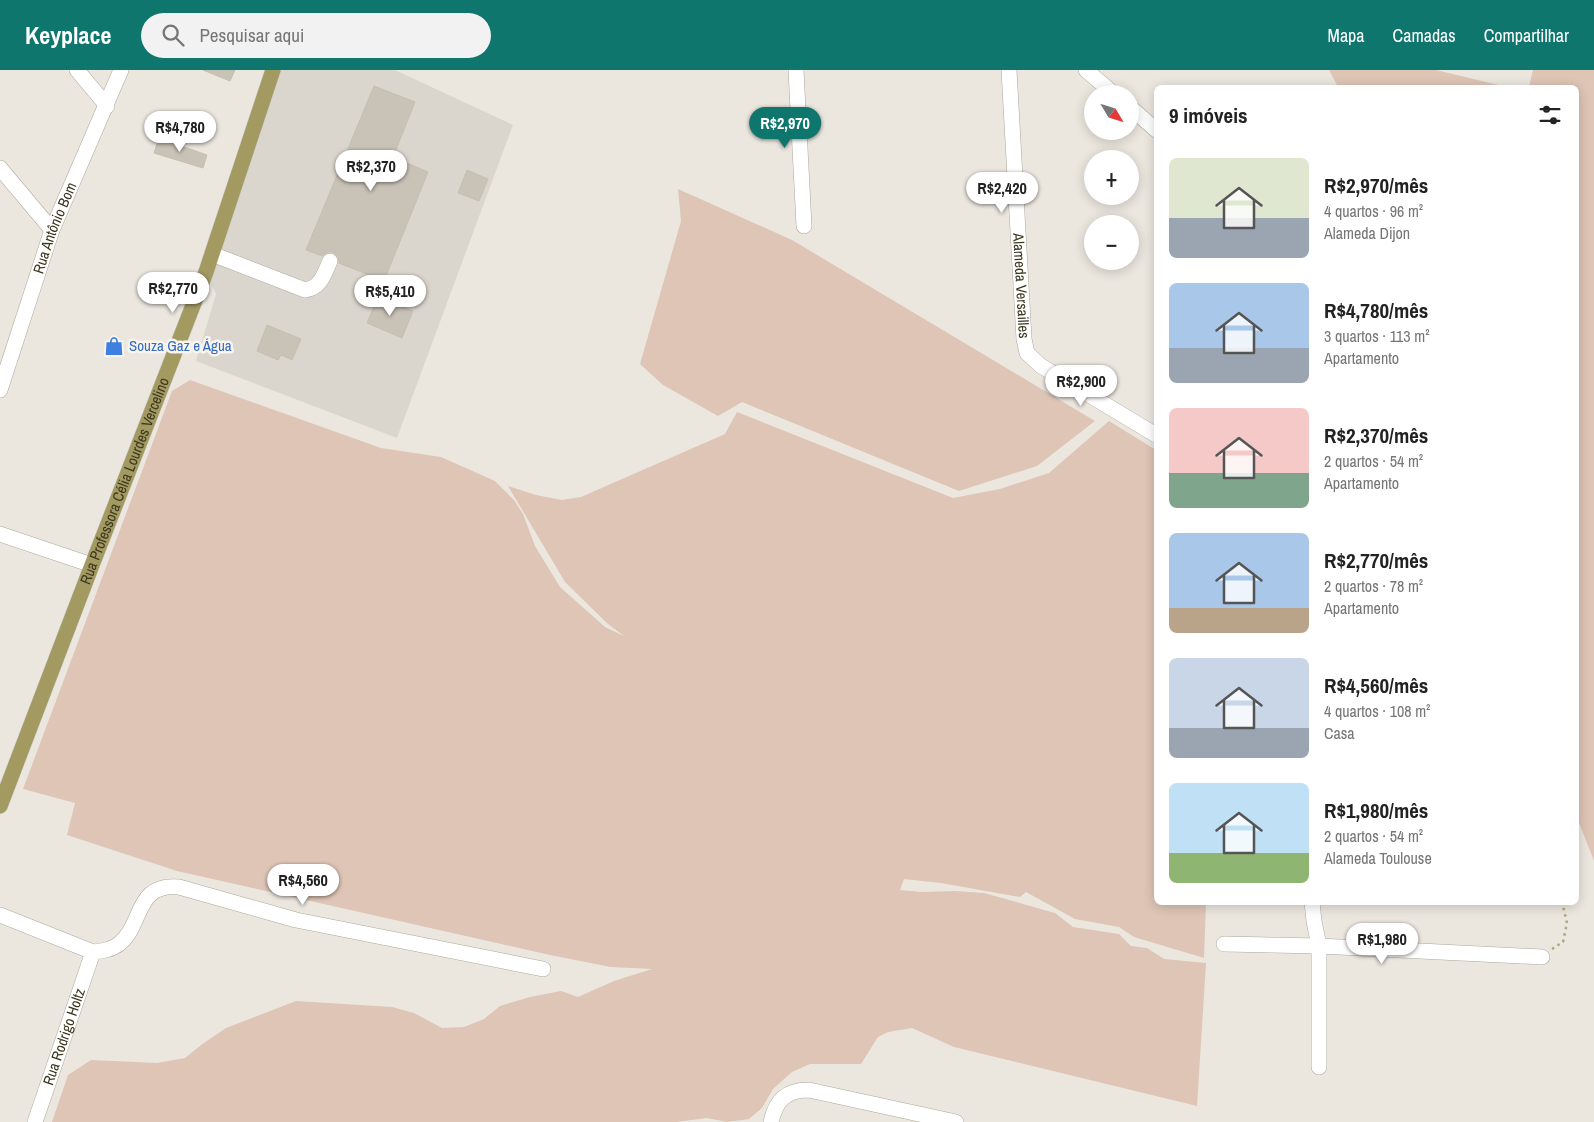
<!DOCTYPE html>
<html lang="pt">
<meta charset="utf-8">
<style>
body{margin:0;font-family:"Archivo Narrow",sans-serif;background:#f2f2f2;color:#222;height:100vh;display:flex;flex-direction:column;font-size:19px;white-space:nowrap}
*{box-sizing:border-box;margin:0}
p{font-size:16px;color:#767676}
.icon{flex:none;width:28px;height:28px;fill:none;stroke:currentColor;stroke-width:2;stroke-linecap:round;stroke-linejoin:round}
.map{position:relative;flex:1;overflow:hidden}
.details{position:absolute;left:1154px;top:15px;width:425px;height:820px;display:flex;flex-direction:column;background:#fff;border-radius:8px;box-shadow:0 2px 12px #0003}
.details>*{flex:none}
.needle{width:32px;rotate:128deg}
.fabs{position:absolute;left:1084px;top:15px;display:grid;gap:10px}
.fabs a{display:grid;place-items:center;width:55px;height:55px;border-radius:50%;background:#fff;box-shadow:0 2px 12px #0003;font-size:25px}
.price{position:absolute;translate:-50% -42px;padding:0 11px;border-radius:18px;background:#fff;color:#222;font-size:16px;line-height:32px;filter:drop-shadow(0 1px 2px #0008)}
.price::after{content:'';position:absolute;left:50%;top:30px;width:15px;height:11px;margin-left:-8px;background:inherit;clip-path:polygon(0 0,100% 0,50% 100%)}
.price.active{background:#0f766e;color:#fff}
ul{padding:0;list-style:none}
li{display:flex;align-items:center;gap:15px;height:125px;padding:0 15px}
li span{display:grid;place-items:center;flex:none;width:140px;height:100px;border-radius:8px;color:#555}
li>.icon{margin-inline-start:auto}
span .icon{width:60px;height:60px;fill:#fffc;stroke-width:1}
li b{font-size:21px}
h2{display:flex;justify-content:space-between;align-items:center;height:60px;padding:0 15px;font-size:21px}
header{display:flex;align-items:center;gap:30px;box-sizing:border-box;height:70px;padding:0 25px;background:#0f766e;color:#fff}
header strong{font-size:24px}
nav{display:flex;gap:28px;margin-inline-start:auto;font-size:18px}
.search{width:350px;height:45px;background:#f2f2f2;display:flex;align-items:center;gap:12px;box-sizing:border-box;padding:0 18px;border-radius:28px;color:#767676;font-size:19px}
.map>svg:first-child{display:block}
</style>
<header>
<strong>Keyplace</strong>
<div class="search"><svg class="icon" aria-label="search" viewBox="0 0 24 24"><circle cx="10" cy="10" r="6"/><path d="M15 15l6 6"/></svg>Pesquisar aqui</div>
<nav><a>Mapa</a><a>Camadas</a><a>Compartilhar</a></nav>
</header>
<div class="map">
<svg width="1594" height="1052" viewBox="0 0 1594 1052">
<rect width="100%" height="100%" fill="#ebe7df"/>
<!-- built -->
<path fill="#dbd6cd" d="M279 0H395L513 55 397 368 196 291 216 224 209 210Z"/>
<!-- green -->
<path fill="#dec5b6" d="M1329 0H1436L1507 17H1338Z
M1533 0H1594V791L1576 745V18L1529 17Z
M678 119 792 170 1095 351 1037 396 959 421 742 332 718 346 663 315 640 294 681 151Z
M190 310 381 378 441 387 495 411 514 430 523 444 535 476 560 517 605 557 624 566 608 554 565 512 508 416 536 425 562 430 581 427 725 364 737 342 953 428 1000 419 1049 403 1109 351 1156 380V832L1206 833 1204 888 1134 867 1119 857 1075 849 1026 822 1020 827 941 813 904 809 900 820 922 822 955 821 984 823 1055 843 1073 857 1119 864 1131 876 1147 878 1164 889 1206 893 1197 1036 954 977 912 958 888 962 878 967 861 994H810L792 1002 773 1019 762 1038 749 1049 727 1052 707 1048 676 1052H52L68 1005 91 990 157 993 185 988 201 975 226 958 296 931 392 937 414 943 442 958 464 957 484 949 500 936 530 927 561 921 578 927 614 911 652 899 611 897 550 885 177 801 67 765 75 733 23 719 172 321Z"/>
<!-- building -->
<path fill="#c9c3b7" stroke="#c5bfb1" d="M203 0H235L230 11Z
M374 16 415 32 393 87 428 102 384 211 339 193 338 186 333 182H328L322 186 306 180Z
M159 68 207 85 203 98 154 83Z
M467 100 488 109 479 131 458 123Z
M378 227 413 241 402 268 367 253Z
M267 255 301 269 292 290 281 285 278 290 257 281Z"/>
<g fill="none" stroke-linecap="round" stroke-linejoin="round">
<!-- minor casing -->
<g stroke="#aca89a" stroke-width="16">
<g id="minor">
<path d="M77 0 107 36"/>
<path d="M796 0 804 156"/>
<path id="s1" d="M1009 0 1024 269 1027 283 1041 296 1156 365"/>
<path d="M1086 0 1114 24"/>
<path d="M1130 37 1156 60"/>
<path d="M0 98 52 160"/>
<path d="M212 184 305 220C321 218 324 204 330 191"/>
<path id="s2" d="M0 320 52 160 121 0"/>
<path d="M0 464 92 495"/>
<path d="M1312 832 1314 851 1319 876V997"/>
<path d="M0 845 93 882C102 881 111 880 119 874 144 854 134 813 179 817L296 850 543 899"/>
<path d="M1224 874 1319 876 1542 887"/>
<path id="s3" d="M35 1052 93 882"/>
<path d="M771 1052C776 1030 786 1020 809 1020L956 1052"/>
</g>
</g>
<!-- major casing -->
<g stroke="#c4c3bc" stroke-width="16">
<g id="major">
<path id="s4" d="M0 736 92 495 206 202 273 0"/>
</g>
</g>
<!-- path -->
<path stroke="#b1a67d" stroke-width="2.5" stroke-dasharray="2.5 4" stroke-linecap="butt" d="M1552 879 1563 872 1567 853 1562 832"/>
<!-- minor -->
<use href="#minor" stroke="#fff" stroke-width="15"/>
<!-- major -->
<use href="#major" stroke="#a39a61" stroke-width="15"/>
</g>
<!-- icons -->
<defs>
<g id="shop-bare" transform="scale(1.5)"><path d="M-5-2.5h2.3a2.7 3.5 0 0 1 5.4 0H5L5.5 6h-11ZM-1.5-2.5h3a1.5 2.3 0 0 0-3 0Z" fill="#3f7fe0" stroke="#f8f4ef" stroke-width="2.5" paint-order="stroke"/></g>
</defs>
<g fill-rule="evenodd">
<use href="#shop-bare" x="114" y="276"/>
</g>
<g text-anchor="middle" stroke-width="5" stroke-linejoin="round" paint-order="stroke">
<!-- street labels -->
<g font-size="15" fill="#3c371f" stroke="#f8f4ef">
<text dy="5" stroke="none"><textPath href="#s2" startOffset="171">Rua Antônio Bom</textPath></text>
<text dy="5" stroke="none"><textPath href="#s1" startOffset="216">Alameda Versailles</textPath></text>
<text dy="5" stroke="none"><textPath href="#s4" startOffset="348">Rua Professora Célia Lourdes Vercelino</textPath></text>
<text dy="5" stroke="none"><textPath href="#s3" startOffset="90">Rua Rodrigo Holtz</textPath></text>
</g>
<!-- shop labels -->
<g font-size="15" fill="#366cbe" stroke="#f8f4ef" text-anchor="start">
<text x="129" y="281">Souza Gaz e Água</text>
</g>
</g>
</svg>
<div class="fabs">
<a><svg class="needle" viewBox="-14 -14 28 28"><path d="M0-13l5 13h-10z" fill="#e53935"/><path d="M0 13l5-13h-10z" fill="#767676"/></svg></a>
<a>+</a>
<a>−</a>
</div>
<b class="price active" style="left:785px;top:79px">R$2,970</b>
<b class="price" style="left:180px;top:83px">R$4,780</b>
<b class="price" style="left:371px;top:122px">R$2,370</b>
<b class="price" style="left:1002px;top:144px">R$2,420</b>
<b class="price" style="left:173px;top:244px">R$2,770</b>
<b class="price" style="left:390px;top:247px">R$5,410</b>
<b class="price" style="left:1081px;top:337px">R$2,900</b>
<b class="price" style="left:303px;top:836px">R$4,560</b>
<b class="price" style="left:1382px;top:895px">R$1,980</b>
<section class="details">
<h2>9 imóveis<svg class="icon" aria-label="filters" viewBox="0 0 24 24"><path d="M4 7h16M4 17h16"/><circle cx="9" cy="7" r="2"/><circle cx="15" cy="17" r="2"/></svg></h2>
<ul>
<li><span style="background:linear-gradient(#dfe7d0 60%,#9aa5b1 0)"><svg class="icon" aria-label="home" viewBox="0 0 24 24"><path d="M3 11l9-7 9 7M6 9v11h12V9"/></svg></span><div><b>R$2,970/mês</b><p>4 quartos · 96 m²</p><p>Alameda Dijon</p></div></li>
<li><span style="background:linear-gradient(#a9c7e8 65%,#9aa5b1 0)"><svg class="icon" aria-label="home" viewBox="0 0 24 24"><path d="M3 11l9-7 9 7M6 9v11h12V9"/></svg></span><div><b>R$4,780/mês</b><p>3 quartos · 113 m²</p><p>Apartamento</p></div></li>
<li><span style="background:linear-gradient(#f6c9c9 65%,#7fa58c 0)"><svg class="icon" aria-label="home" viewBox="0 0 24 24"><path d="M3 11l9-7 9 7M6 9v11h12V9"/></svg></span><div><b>R$2,370/mês</b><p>2 quartos · 54 m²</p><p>Apartamento</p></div></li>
<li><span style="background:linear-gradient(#a9c7e8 75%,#b9a48a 0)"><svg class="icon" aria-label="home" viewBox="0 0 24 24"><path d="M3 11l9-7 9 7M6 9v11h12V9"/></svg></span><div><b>R$2,770/mês</b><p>2 quartos · 78 m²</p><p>Apartamento</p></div></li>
<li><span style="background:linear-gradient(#c9d6e8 70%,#9aa5b1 0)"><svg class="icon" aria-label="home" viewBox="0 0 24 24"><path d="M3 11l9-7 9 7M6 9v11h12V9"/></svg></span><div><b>R$4,560/mês</b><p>4 quartos · 108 m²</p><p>Casa</p></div></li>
<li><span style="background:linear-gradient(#bfe0f5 70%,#8fb573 0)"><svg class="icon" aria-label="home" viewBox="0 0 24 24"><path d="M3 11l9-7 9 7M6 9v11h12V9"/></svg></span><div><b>R$1,980/mês</b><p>2 quartos · 54 m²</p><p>Alameda Toulouse</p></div></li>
</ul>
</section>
</div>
